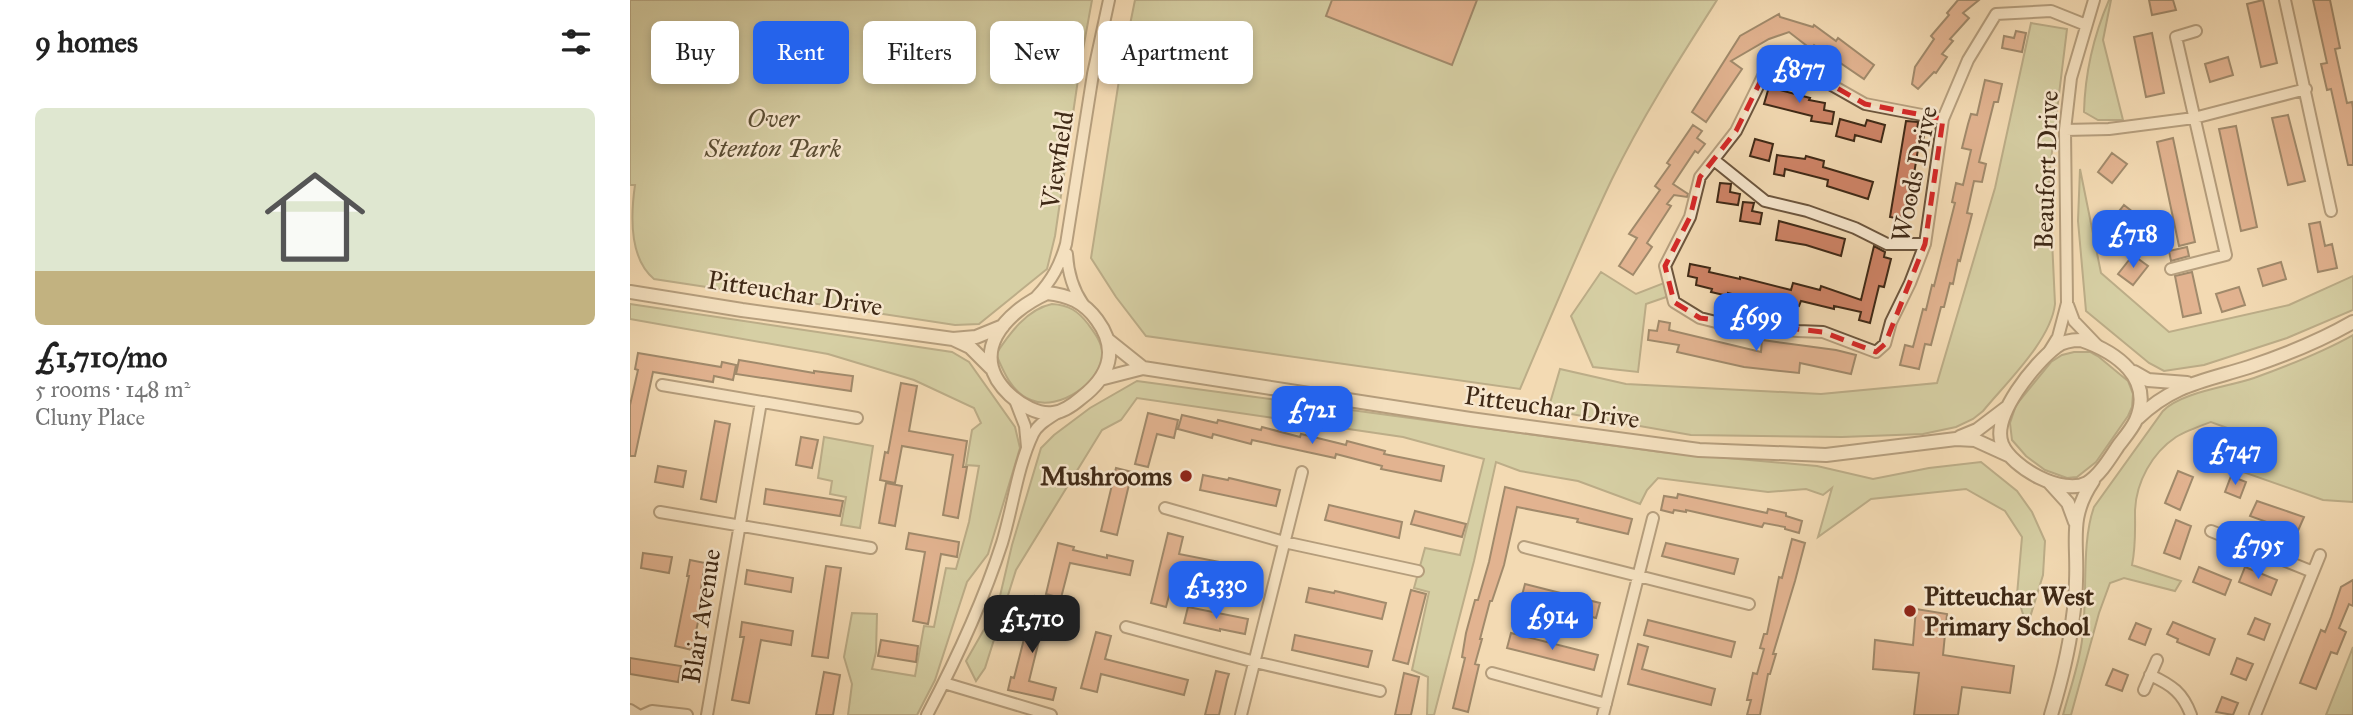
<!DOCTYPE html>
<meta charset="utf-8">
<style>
body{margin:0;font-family:"IM FELL Great Primer",serif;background:#f6f6f6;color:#222;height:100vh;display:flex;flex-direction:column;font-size:26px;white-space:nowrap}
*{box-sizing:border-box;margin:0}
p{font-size:23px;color:#767676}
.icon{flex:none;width:38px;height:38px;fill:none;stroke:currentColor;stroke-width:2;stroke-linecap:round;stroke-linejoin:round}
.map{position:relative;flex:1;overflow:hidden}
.details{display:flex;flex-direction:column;background:#fff;width:630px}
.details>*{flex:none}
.hud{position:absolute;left:21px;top:21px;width:665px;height:63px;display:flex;gap:14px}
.price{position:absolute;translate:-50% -60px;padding:0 16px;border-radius:14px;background:#2563eb;color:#fff;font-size:23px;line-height:46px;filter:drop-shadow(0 2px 4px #0008)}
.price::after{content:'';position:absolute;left:50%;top:42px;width:21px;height:16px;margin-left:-10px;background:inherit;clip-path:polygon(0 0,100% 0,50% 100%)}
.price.active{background:#222;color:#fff}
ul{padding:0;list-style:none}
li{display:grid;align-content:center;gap:14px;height:371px;padding:0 35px}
li span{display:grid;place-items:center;height:217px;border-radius:10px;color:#555}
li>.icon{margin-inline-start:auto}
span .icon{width:126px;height:126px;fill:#fffc;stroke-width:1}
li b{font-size:30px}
h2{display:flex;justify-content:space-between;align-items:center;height:84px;padding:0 35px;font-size:30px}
.tag{padding:0 24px;border-radius:10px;background:#fff;box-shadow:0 4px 10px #0003;font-size:24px;line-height:63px}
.tag.active{background:#2563eb;color:#fff}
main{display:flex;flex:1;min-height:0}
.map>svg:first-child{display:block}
</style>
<main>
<section class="details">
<h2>9 homes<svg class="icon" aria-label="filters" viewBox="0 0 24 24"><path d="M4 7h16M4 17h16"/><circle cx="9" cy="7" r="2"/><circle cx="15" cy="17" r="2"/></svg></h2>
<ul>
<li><span style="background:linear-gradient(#dfe7d0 75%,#c2b280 0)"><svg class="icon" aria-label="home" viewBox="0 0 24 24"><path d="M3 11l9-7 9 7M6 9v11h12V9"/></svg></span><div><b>£1,710/mo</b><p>5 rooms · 148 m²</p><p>Cluny Place</p></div></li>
</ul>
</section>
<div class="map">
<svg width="1723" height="715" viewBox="0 0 1723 715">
<rect width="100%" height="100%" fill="#f3dab3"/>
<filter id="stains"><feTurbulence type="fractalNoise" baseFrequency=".00286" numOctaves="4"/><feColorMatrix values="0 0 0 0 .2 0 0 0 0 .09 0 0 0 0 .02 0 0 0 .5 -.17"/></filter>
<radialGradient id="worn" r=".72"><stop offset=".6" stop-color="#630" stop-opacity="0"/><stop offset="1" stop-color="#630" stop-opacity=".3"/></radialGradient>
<!-- green -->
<path fill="#b4c192" stroke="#7a7554" stroke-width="2" d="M0 0H462L450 66 425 236 417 269 349 324 325 325 24 279C0 259 0 220 5 185H0Z
M505 0H1087C1050 58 1012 117 982 179 949 248 920 319 890 389L516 336 486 297 461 258 490 74Z
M1479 0H1481L1473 40 1493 120H1468L1454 112C1455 72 1463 37 1479 0Z
M1401 23 1437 29 1419 176 1425 304C1421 340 1377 382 1353 411L1343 419 1326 427 1293 434 1212 437 1061 435 918 410 930 369 996 384 1191 394 1307 383 1365 188Z
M1450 169 1471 273 1539 332 1659 305 1723 276V310L1657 338 1574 365 1534 371 1519 363 1456 311 1448 221Z
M971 272 1006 294 1039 281 1042 295 1016 304 1008 372 963 367 941 316Z
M0 304 322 352 339 362 385 427 390 448 358 554 337 582 305 680 287 715H218L222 684 214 657 222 613 247 614 246 652 242 669 285 676 294 626 304 627 316 568 326 569 339 522 349 466 336 465 342 430 351 423 344 408 284 380 198 354 0 319Z
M422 304C439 305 448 311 458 324 464 332 472 342 472 353 472 382 429 412 401 400 382 393 373 371 366 354 379 334 397 309 422 304Z
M1723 335V502L1693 500 1613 472 1628 439 1581 422C1570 426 1556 431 1546 437 1522 453 1506 482 1505 511 1505 530 1506 546 1502 565L1551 581 1545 591 1494 578 1480 583 1469 613 1441 715H1433C1439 693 1447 670 1451 647 1459 603 1450 546 1464 507L1533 411C1551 392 1598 387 1624 378 1657 366 1691 353 1723 335Z
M1444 352H1460L1469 357 1498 381 1503 394 1502 407 1498 416 1466 462 1447 477 1437 478 1415 470 1396 456 1382 440 1380 423 1386 405 1421 362 1432 355Z
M507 381 1031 452 1187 466 1243 479 1299 468 1351 462 1387 491 1402 512 1415 541 1413 575 1397 627 1387 595 1392 537 1375 511 1336 489 1241 499 1188 537 1202 488 1193 495 1176 489 1138 492 1028 478 1017 490 1010 504 948 481 890 471 866 462 844 561 804 715H797L798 677 782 670 799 592 784 588 795 548 830 555 854 459 773 437 507 398 491 420 472 430 386 570 355 668 346 681 336 661 364 612 370 596 382 545 411 448 424 435 460 408Z
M194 437 243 446 230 528 211 525 216 497 200 494 202 481 188 478Z
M1723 647V715H1696Z"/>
<!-- building -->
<path fill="#ce8366" stroke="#3f2916" stroke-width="2" d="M702 0H847L822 65 696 16Z
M1328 0H1349L1333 13 1339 18 1320 39 1323 41 1312 54 1317 57 1306 73 1304 72 1288 89 1282 84 1285 67 1304 39 1301 36 1319 15 1317 13Z
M1519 0H1543L1546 10 1522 15Z
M1633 0 1647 63 1631 67 1617 4Z
M1683 0H1700L1710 48 1705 49 1717 103 1722 102 1723 108V165H1718L1701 89 1697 90 1691 64 1697 63Z
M1149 14 1150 17 1183 27 1184 25 1206 41 1208 38 1244 65 1234 79 1184 45 1181 49 1159 32 1139 39 1101 61 1112 69 1076 122 1062 112 1110 36Z
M1386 31 1396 33 1392 52 1372 48 1374 36 1384 38Z
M1522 33 1534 93 1516 97 1504 37Z
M1598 57 1603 75 1580 82 1575 64Z
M1355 80 1372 84 1368 102H1364L1349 162 1356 164 1352 182 1344 181 1337 213 1342 214 1330 261 1328 260 1323 284 1320 283 1314 307H1311L1301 345 1295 344 1289 369 1270 365 1275 345 1283 347 1293 309 1296 310 1302 285 1304 286 1325 203 1322 202 1326 183 1333 185 1341 150 1332 148 1338 124 1341 114 1347 115Z
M1139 87 1180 98 1179 100 1195 103 1194 110 1204 112 1202 124 1181 121 1182 116 1134 104Z
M1658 115 1675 181 1658 185 1642 118Z
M1210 119 1235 126 1237 120 1255 125 1251 142 1225 135 1224 141 1206 136Z
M1276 121 1288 122 1287 132 1294 133 1293 144 1289 143 1284 174 1281 210 1273 209 1271 219 1260 217Z
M1063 125 1072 131 1067 138 1075 144 1068 153 1065 151 1043 184 1058 194 1057 197 1044 195 1037 204 1041 206 1017 243 1022 247 1003 275 989 266 1007 238 999 234 1030 190 1025 186 1040 165 1037 163Z
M1606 126 1627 227 1611 231 1589 129Z
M1543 138 1565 242 1549 246 1527 142Z
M1125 139 1143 144 1139 161 1120 156Z
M1482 153 1497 164 1482 183 1468 172Z
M1147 155 1175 159 1176 156 1194 161 1193 167 1243 182 1238 199 1197 186 1198 180 1155 169 1154 176 1144 174Z
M1090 183 1101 184 1100 192 1110 194 1108 205 1087 202Z
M1113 202 1124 203 1122 211 1132 213 1130 224 1110 221Z
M1494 205 1508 216 1494 236 1479 224Z
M1149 221 1215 239 1211 256 1176 245 1146 240Z
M1690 222 1695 246 1702 244 1707 268 1688 272 1679 224Z
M1244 246 1255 252 1254 257 1261 259 1254 287 1249 286 1240 323 1229 320 1231 312 1204 306V309L1171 301 1169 306 1142 299 1141 306 1129 303 1130 301 1098 293V296L1081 292 1082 289 1066 285 1067 278 1058 276 1060 264 1080 268 1079 272 1110 279V277L1161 290 1163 283 1190 290 1191 286 1231 300Z
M1557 247 1559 256 1541 261 1539 251Z
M1503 255 1518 266 1503 285 1488 274Z
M1651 262 1656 279 1633 286 1628 269Z
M1562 272 1571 313 1553 317 1545 276Z
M1609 287 1615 305 1592 312 1586 294Z
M1029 321 1040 323 1039 330 1131 352 1132 340 1206 350 1226 355 1221 374 1170 363 1169 373 1114 367 1047 352 1049 345 1018 340 1019 330 1027 331Z
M8 353 91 367 92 362 106 365 103 380 84 376 83 382 23 372 5 456H0V405L8 370 5 369Z
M109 360 184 373V371L223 376 221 391 106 374Z
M271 383 287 386 279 431 337 441 333 467H337L328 518 313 515 323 455 272 446 265 483 250 480 255 452 258 453Z
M518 413 548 420 544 438 527 434 518 467 505 464Z
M552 415 587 423 588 420 631 430 632 427 670 437 671 434 716 445 717 441 755 451 754 454 814 466 811 481 751 469 752 466 706 454 705 458 622 440 621 444 583 434 582 438 548 429Z
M85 421 100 424 86 502 71 499Z
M171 437 188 440 182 468 166 465Z
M1576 447 1591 453 1585 470 1569 463Z
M28 466 56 471 53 487 25 482Z
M486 468 502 472 487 535 471 531Z
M1548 471 1563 477 1550 510 1535 503Z
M573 475 598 480 599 478 650 490 646 506 570 490Z
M1601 476 1616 482 1610 498 1595 492Z
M256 483 272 486 265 526 249 523Z
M875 487 1002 519 998 534 947 522 948 519 887 507 874 565 862 601H860L850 639H852L845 664 849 665 838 712 823 708 835 658 832 657 836 633 845 600H848L859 562Z
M136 489 213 501 210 516 134 504Z
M1048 494 1137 513 1138 509 1156 513V516L1172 521 1169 533 1155 529V527L1134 523 1132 527 1056 510V512L1044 510 1043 513 1031 510 1034 496 1047 498Z
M1627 501 1674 517 1667 533 1620 516Z
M699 505 772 522 769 538 695 520Z
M785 511 836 524 832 537 781 524Z
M1546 520 1561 526 1550 559 1534 553Z
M279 533 329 542 327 557 311 554 298 624 283 621 295 552 276 549Z
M538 533 553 537 549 554 630 570 626 586 546 569 536 607 521 603Z
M1162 539 1175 543 1165 581 1143 654H1146L1140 674H1138L1130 715H1117L1121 700H1117L1123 673 1127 674 1134 649 1130 648 1134 634H1137L1149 577 1152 578Z
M428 543 444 547 443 550 477 558V555L503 561 500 575 440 563 431 598 416 594Z
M1036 543 1108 559 1104 574 1032 556Z
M13 553 42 557 39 573 11 568Z
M60 560 75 563 71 588 75 589 62 650 45 646 59 576H57Z
M196 566 211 568 198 658 182 656Z
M1569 567 1601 580 1595 595 1563 582Z
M1615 567 1647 580 1641 595 1609 582Z
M117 570 163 578 161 592 115 584Z
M1723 580V606L1719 604 1709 628 1716 632 1707 654 1701 652 1686 689 1670 683 1691 630 1695 632 1701 617 1711 587Z
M895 584 970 603 966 618 891 599Z
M679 588 704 593 705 591 756 603 752 619 676 602Z
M781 590 796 594 778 664 763 660Z
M405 596 419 600 399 681 426 688 423 700 378 690 381 677 384 678Z
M558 607 618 619 615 634 590 629V631L554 623Z
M1286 609 1317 614 1313 655 1384 666 1380 693 1332 687 1328 715H1284L1289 673 1243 669 1245 640 1283 645Z
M1625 618 1640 624 1634 640 1618 634Z
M1018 620 1105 642 1101 657 1014 635Z
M112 622 163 631 161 645 131 640 119 703 102 700 114 637H110Z
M1543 622 1585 639 1579 655 1547 642 1548 639 1537 634Z
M1506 623 1521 629 1515 645 1499 639Z
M466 632 481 636 475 659 558 680 554 695 471 674 467 692 451 688Z
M881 633 968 655 964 670 877 648Z
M665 635 742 651 738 667 662 650Z
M251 640 288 646 286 662 248 656Z
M1008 644 1018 647 1012 669 1085 689 1081 705 998 684Z
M0 658 51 666 48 682 0 674Z
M1607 658 1623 664 1616 680 1601 674Z
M1483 669 1498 675 1492 691 1476 685Z
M586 671 599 674 597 680 589 715H575Z
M194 672 210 675 203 715H186Z
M774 673 789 677 781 715H765Z
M1592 697 1608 703 1603 715 1586 712Z"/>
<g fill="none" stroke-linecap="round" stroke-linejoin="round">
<!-- minor casing -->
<g stroke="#6c553d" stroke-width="14">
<path id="minor" d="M1655 0 1701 211
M1313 119 1235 104 1168 66 1136 70 1106 131 1070 177 1060 217 1035 266 1044 302 1070 318 1094 324 1168 331 1193 332 1246 352 1255 344 1261 322 1280 283 1295 244 1313 119 1338 60 1366 14 1421 11 1456 25
M1435 130 1479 129 1564 118 1676 89
M1084 160 1135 201 1177 211 1225 228 1257 244H1295
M437 254C438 273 442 288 453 304
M1541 269 1596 255 1546 37 1566 31
M407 296C422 280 430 265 436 244L463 74 479 0
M1438 305 1444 321 1467 345
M1420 350 1428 337 1437 303 1435 130 1441 78 1464 0
M32 385 227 418
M385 400 395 426 397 447
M535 508 654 542 788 571
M30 512 241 548
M1581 531 1683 572
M894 547 1119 604
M496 627 625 662 750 691
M862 673 976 704
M1520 675C1542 685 1553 693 1561 715
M314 683 421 715
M1514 690 1527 660
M0 710 8 715
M13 715 22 711 57 715
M77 715 131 402
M297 715C326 660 353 602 372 543 383 507 387 468 403 434 408 424 418 419 427 413
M611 715 672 472
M973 715 1023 518
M1625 715 1690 555"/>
</g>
<!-- tertiary casing -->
<g stroke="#6c553d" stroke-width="16">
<path id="tertiary" d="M0 292 112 310 323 339 346 337 373 326
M417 293C438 295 454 302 467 320 489 350 480 376 451 398 444 404 433 412 423 413 408 415 391 405 380 395 336 354 375 312 417 293Z
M323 339 340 347 361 368
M478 340 513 368 526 370 840 419 1069 450 1196 455 1326 439 1345 440 1378 455
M1451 340C1486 352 1524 378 1506 420 1502 429 1494 438 1488 446 1480 458 1470 475 1457 483 1433 496 1382 468 1372 444 1361 416 1405 363 1426 347 1433 341 1443 340 1451 340Z
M1504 372 1518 380 1557 383
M470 379 513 368
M1508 418C1543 384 1575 381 1619 367 1655 355 1690 341 1723 322
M1330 437 1347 430 1376 408
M1419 482 1438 503 1445 522
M1421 715C1430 685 1438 655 1442 624 1444 610 1446 595 1446 581 1448 540 1438 518 1463 481"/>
</g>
<!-- minor -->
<use href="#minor" stroke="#f7e7ce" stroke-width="10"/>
<!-- tertiary -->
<use href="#tertiary" stroke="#f7e7ce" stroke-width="12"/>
</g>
<!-- marked area -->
<path d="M0 0H1723V715H0ZM1168 66 1235 104 1313 119 1295 244 1255 344 1246 352 1193 332 1070 318 1044 302 1035 266 1060 217 1070 177 1106 131 1136 70Z" fill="#f3dab3" fill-opacity=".55" fill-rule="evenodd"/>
<path fill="none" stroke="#d62828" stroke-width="5" stroke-dasharray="14 9" stroke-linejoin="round" d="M1168 66 1235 104 1313 119 1295 244 1255 344 1246 352 1193 332 1070 318 1044 302 1035 266 1060 217 1070 177 1106 131 1136 70Z"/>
<!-- markers -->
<g fill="#8f2418" stroke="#f7e7ce" stroke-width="2.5">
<circle cx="556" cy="476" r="7"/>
<circle cx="1280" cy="611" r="7"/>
</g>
<g text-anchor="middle" stroke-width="5" stroke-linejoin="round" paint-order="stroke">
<!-- park labels -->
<g font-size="26" font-style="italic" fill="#5c4f35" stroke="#f7e7ce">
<text x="143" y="127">Over<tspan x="143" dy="30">Stenton Park</tspan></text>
</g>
<!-- street labels -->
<g font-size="26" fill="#3f2916" stroke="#f7e7ce">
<text transform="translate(427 160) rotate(-81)" y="9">Viewfield</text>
<text transform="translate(1416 170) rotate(-88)" y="9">Beaufort Drive</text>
<text transform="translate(1284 174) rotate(-78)" y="9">Woods Drive</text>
<text transform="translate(165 293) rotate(9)" y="9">Pitteuchar Drive</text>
<text transform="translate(922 407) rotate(8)" y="9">Pitteuchar Drive</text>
<text transform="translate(71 616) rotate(-81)" y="9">Blair Avenue</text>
</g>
<!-- poi labels -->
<g font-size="26" font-weight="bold" fill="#3f2916" stroke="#f7e7ce" text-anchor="end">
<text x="542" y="485">Mushrooms</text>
<text x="1294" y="605" text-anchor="start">Pitteuchar West<tspan x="1294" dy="30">Primary School</tspan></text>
</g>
</g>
<rect width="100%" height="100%" filter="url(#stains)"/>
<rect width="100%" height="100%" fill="url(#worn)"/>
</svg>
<b class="price" style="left:1169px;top:105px">£877</b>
<b class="price" style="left:1503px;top:270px">£718</b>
<b class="price" style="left:1126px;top:353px">£699</b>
<b class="price" style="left:682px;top:446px">£721</b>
<b class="price" style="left:1605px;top:487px">£747</b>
<b class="price" style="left:1628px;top:581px">£795</b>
<b class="price" style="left:586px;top:621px">£1,330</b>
<b class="price" style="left:922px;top:652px">£914</b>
<b class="price active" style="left:402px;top:655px">£1,710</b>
<div class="hud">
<a class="tag">Buy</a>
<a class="tag active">Rent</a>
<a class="tag">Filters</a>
<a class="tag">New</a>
<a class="tag">Apartment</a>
</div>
</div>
</main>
